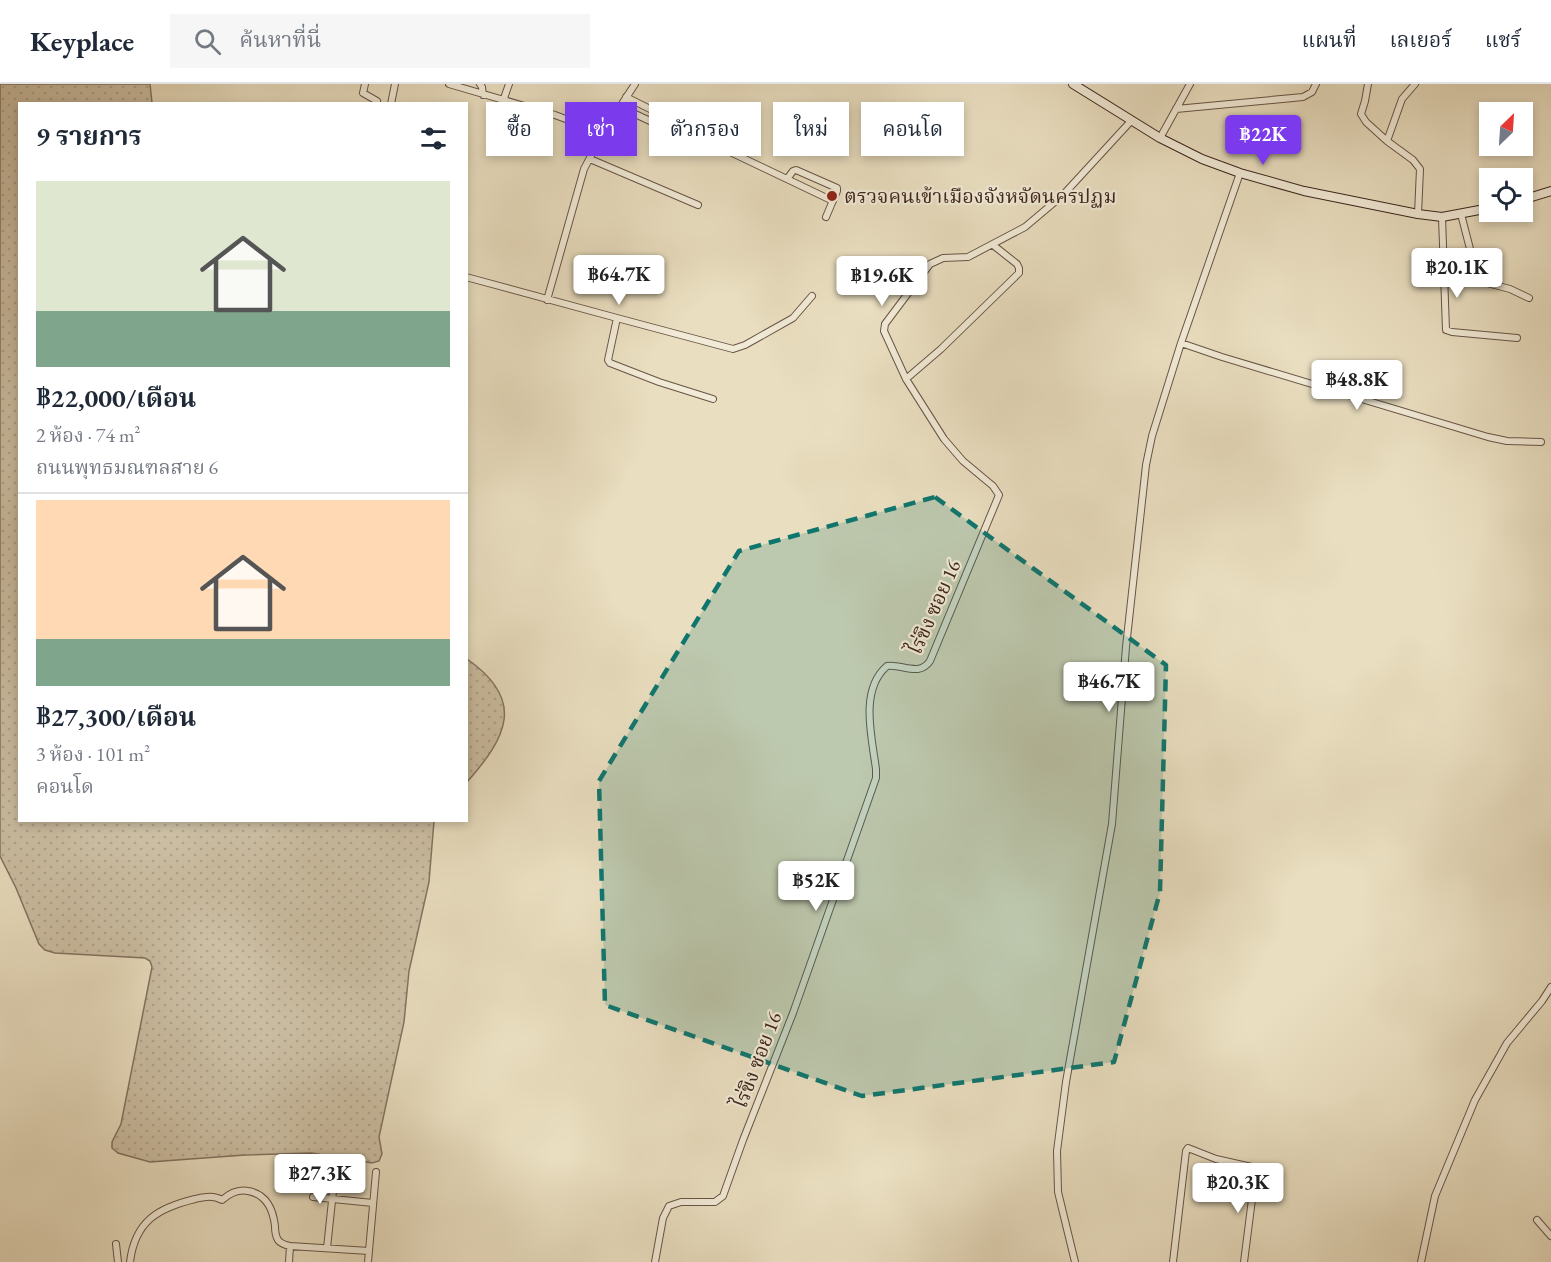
<!DOCTYPE html>
<html lang="th">
<meta charset="utf-8">
<style>
body{margin:0;font-family:"EB Garamond","Noto Serif Thai",serif;background:#f6f6f7;color:#1f2937;height:100vh;display:flex;flex-direction:column;font-size:22px;white-space:nowrap}
*{box-sizing:border-box;margin:0}
p{font-size:20px;color:#747a83}
.icon{flex:none;width:33px;height:33px;fill:none;stroke:currentColor;stroke-width:2;stroke-linecap:round;stroke-linejoin:round}
.map{position:relative;flex:1;overflow:hidden}
.drawer{position:absolute;left:18px;top:18px;width:450px;height:720px;display:flex;flex-direction:column;background:#fff;border-radius:0px;box-shadow:0 3px 9px #0003}
.drawer>*{flex:none}
.guide{position:absolute;left:486px;top:18px;width:570px;height:54px;display:flex;gap:12px}
.needle{width:39px;rotate:25deg}
.buttons{position:absolute;left:1479px;top:18px;display:grid;gap:12px}
.buttons a{display:grid;place-items:center;width:54px;height:54px;border-radius:0px;background:#fff;box-shadow:0 3px 9px #0003;font-size:30px}
.price{position:absolute;translate:-50% -51px;padding:0 14px;border-radius:6px;background:#fff;color:#222;font-size:20px;line-height:39px;filter:drop-shadow(0 2px 3px #0008)}
.price::after{content:'';position:absolute;left:50%;top:36px;width:18px;height:14px;margin-left:-9px;background:inherit;clip-path:polygon(0 0,100% 0,50% 100%)}
.price.on{background:#7c3aed;color:#fff}
ul{padding:0;list-style:none}
li{display:grid;align-content:center;gap:12px;height:318px;padding:0 18px}
li+li{border-top:2px solid #e0e1e3}
li span{display:grid;place-items:center;height:186px;border-radius:0px;color:#555}
li>.icon{margin-inline-start:auto}
span .icon{width:108px;height:108px;fill:#fffc;stroke-width:1}
li b{font-size:26px}
h2{display:flex;justify-content:space-between;align-items:center;height:72px;padding:0 18px;font-size:26px}
.tag{padding:0 21px;border-radius:0px;background:#fff;box-shadow:0 3px 9px #0003;font-size:21px;line-height:54px}
.tag.on{background:#7c3aed;color:#fff}
header{display:flex;align-items:center;gap:36px;box-sizing:border-box;height:84px;padding:0 30px;background:#fff;border-bottom:2px solid #e0e1e3}
header strong{font-size:28px}
nav{display:flex;gap:33px;margin-inline-start:auto;font-size:21px}
.search{width:420px;height:54px;background:#f6f6f7;display:flex;align-items:center;gap:15px;box-sizing:border-box;padding:0 21px;border-radius:0px;color:#747a83;font-size:22px}
.map>svg:first-child{display:block}
</style>
<header>
<strong>Keyplace</strong>
<div class="search"><svg class="icon" aria-label="search" viewBox="0 0 24 24"><circle cx="10" cy="10" r="6"/><path d="M15 15l6 6"/></svg>ค้นหาที่นี่</div>
<nav><a>แผนที่</a><a>เลเยอร์</a><a>แชร์</a></nav>
</header>
<div class="map">
<svg width="1551" height="1178" viewBox="0 0 1551 1178">
<defs>
<pattern id="grass-dots" width="8" height="8" patternUnits="userSpaceOnUse" patternTransform="scale(1.5)"><rect width="8" height="8" fill="#ccbfa4"/><path d="M2 2h.1M6 6h.1" fill="none" stroke="#b0a48d" stroke-width="1.8" stroke-linecap="round"/></pattern>
</defs>
<rect width="100%" height="100%" fill="#e9dec0"/>
<filter id="stains"><feTurbulence type="fractalNoise" baseFrequency=".00333" numOctaves="4"/><feColorMatrix values="0 0 0 0 .2 0 0 0 0 .09 0 0 0 0 .02 0 0 0 .5 -.17"/></filter>
<radialGradient id="worn" r=".72"><stop offset=".6" stop-color="#630" stop-opacity="0"/><stop offset="1" stop-color="#630" stop-opacity=".3"/></radialGradient>
<!-- grass -->
<path fill="url(#grass-dots)" stroke="#847260" stroke-width="1.5" d="M0 0H150L152 19 20 20V736L434 737 429 798 409 887 404 938 379 1053 382 1070 379 1077 372 1079 311 1069 245 1071 150 1078 118 1069 112 1064V1058L121 1040 152 883 150 877 145 874 55 869 45 866 39 860 16 804 0 772Z
M467 575C526 616 507 653 467 698Z"/>
<g fill="none" stroke-linecap="round" stroke-linejoin="round">
<!-- street casing -->
<g stroke="#685446" stroke-width="8">
<path id="street" d="M365 0 363 9 377 17
M449 0 555 31 603 49
M480 0 482 3 483 11
M1368 0 1365 17 1361 30 1366 38 1387 57
M1415 0 1402 15 1387 57 1413 76 1420 85 1418 130
M626 13 666 33 680 44 833 117
M503 17 509 0
M391 20 395 0
M620 23 663 43 679 44
M1176 25 1303 13 1312 8 1316 0
M1160 54 1190 0
M590 75 698 121
M787 95 793 87 796 86 837 104V107L826 133
M1461 130 1477 192 1483 198 1510 205 1529 214
M1442 133 1446 246 1452 248 1517 254
M466 193 617 234 608 276 610 279 659 298 713 315
M547 216 584 85 603 49 635 0
M617 234 733 265 745 261 793 234 812 212
M1181 259 1222 273 1488 353 1507 357 1541 358
M906 295 941 265 1019 189V184L1017 180 993 161
M313 1113 373 1119
M1537 1136 1551 1152
M116 1160 118 1178
M327 1164 336 1079
M130 1178C135 1137 158 1124 195 1115 205 1113 213 1111 222 1116 230 1109 238 1105 248 1107 266 1110 273 1125 275 1142 275 1147 275 1151 278 1156 281 1160 285 1161 290 1162L369 1167
M289 1178 290 1162
M368 1178 376 1088
M655 1178 663 1134 669 1122 681 1118H715L723 1112 743 1056 793 929 876 694V685C872 654 859 606 887 582 903 580 919 593 930 577L999 411 993 402 963 377 944 355 906 295 884 247 885 240 930 180 943 174 968 173 1025 143 1063 111 1131 37
M1075 1178 1058 1108 1057 1067 1066 998 1112 740 1126 563 1146 381 1152 352 1181 259 1240 89
M1173 1178 1186 1067 1188 1064 1216 1075 1256 1084 1244 1178
M1421 1178 1435 1112 1475 1016 1507 959 1542 917 1551 903"/>
</g>
<!-- secondary casing -->
<g stroke="#3d261d" stroke-width="10">
<path id="secondary" d="M1073 0 1160 54 1202 75 1240 89 1304 107 1418 130 1442 133 1490 124
M1522 116 1551 107"/>
</g>
<!-- street -->
<use href="#street" stroke="#f1ead6" stroke-width="6"/>
<!-- secondary -->
<use href="#secondary" stroke="#f1ead6" stroke-width="8"/>
</g>
<!-- marked area -->
<path fill="#0f766e" fill-opacity="0.2" stroke="#0f766e" stroke-width="4.5" stroke-dasharray="12 8" stroke-linejoin="round" d="M935 413 1166 581 1160 808 1114 978 862 1012 605 921 599 697 739 467Z"/>
<!-- markers -->
<circle fill="#8f2418" stroke="#f1ead6" stroke-width="2" cx="832" cy="112" r="6"/>
<g text-anchor="middle" stroke-width="4.5" stroke-linejoin="round" paint-order="stroke">
<!-- poi labels -->
<g font-size="20" fill="#3d261d" stroke="#f1ead6" text-anchor="start">
<text x="844" y="119">ตรวจคนเข้าเมืองจังหจัดนครปฏม</text>
</g>
<!-- street labels -->
<g font-size="20" fill="#3d261d" stroke="#f1ead6">
<text transform="translate(934 523) rotate(-66)" y="7">ไร่ขิง ซอย 16</text>
<text transform="translate(757 976) rotate(-69)" y="7">ไร่ขิง ซอย 16</text>
</g>
</g>
<rect width="100%" height="100%" filter="url(#stains)"/>
<rect width="100%" height="100%" fill="url(#worn)"/>
</svg>
<div class="buttons">
<a><svg class="needle" viewBox="-14 -14 28 28"><path d="M0-13l5 13h-10z" fill="#e53935"/><path d="M0 13l5-13h-10z" fill="#747a83"/></svg></a>
<a><svg class="icon" aria-label="locate" viewBox="0 0 24 24"><circle cx="12" cy="12" r="6"/><path d="M12 2v4M12 18v4M2 12h4M18 12h4"/></svg></a>
</div>
<b class="price on" style="left:1263px;top:82px">฿22K</b>
<b class="price" style="left:1457px;top:215px">฿20.1K</b>
<b class="price" style="left:619px;top:222px">฿64.7K</b>
<b class="price" style="left:882px;top:223px">฿19.6K</b>
<b class="price" style="left:1357px;top:327px">฿48.8K</b>
<b class="price" style="left:1109px;top:629px">฿46.7K</b>
<b class="price" style="left:816px;top:828px">฿52K</b>
<b class="price" style="left:320px;top:1121px">฿27.3K</b>
<b class="price" style="left:1238px;top:1130px">฿20.3K</b>
<div class="guide">
<a class="tag">ซื้อ</a>
<a class="tag on">เช่า</a>
<a class="tag">ตัวกรอง</a>
<a class="tag">ใหม่</a>
<a class="tag">คอนโด</a>
</div>
<section class="drawer">
<h2>9 รายการ<svg class="icon" aria-label="filters" viewBox="0 0 24 24"><path d="M4 7h16M4 17h16"/><circle cx="9" cy="7" r="2"/><circle cx="15" cy="17" r="2"/></svg></h2>
<ul>
<li><span style="background:linear-gradient(#dfe7d0 70%,#7fa58c 0)"><svg class="icon" aria-label="home" viewBox="0 0 24 24"><path d="M3 11l9-7 9 7M6 9v11h12V9"/></svg></span><div><b>฿22,000/เดือน</b><p>2 ห้อง · 74 m²</p><p>ถนนพุทธมณฑลสาย 6</p></div></li>
<li><span style="background:linear-gradient(#ffd9b3 75%,#7fa58c 0)"><svg class="icon" aria-label="home" viewBox="0 0 24 24"><path d="M3 11l9-7 9 7M6 9v11h12V9"/></svg></span><div><b>฿27,300/เดือน</b><p>3 ห้อง · 101 m²</p><p>คอนโด</p></div></li>
</ul>
</section>
</div>
